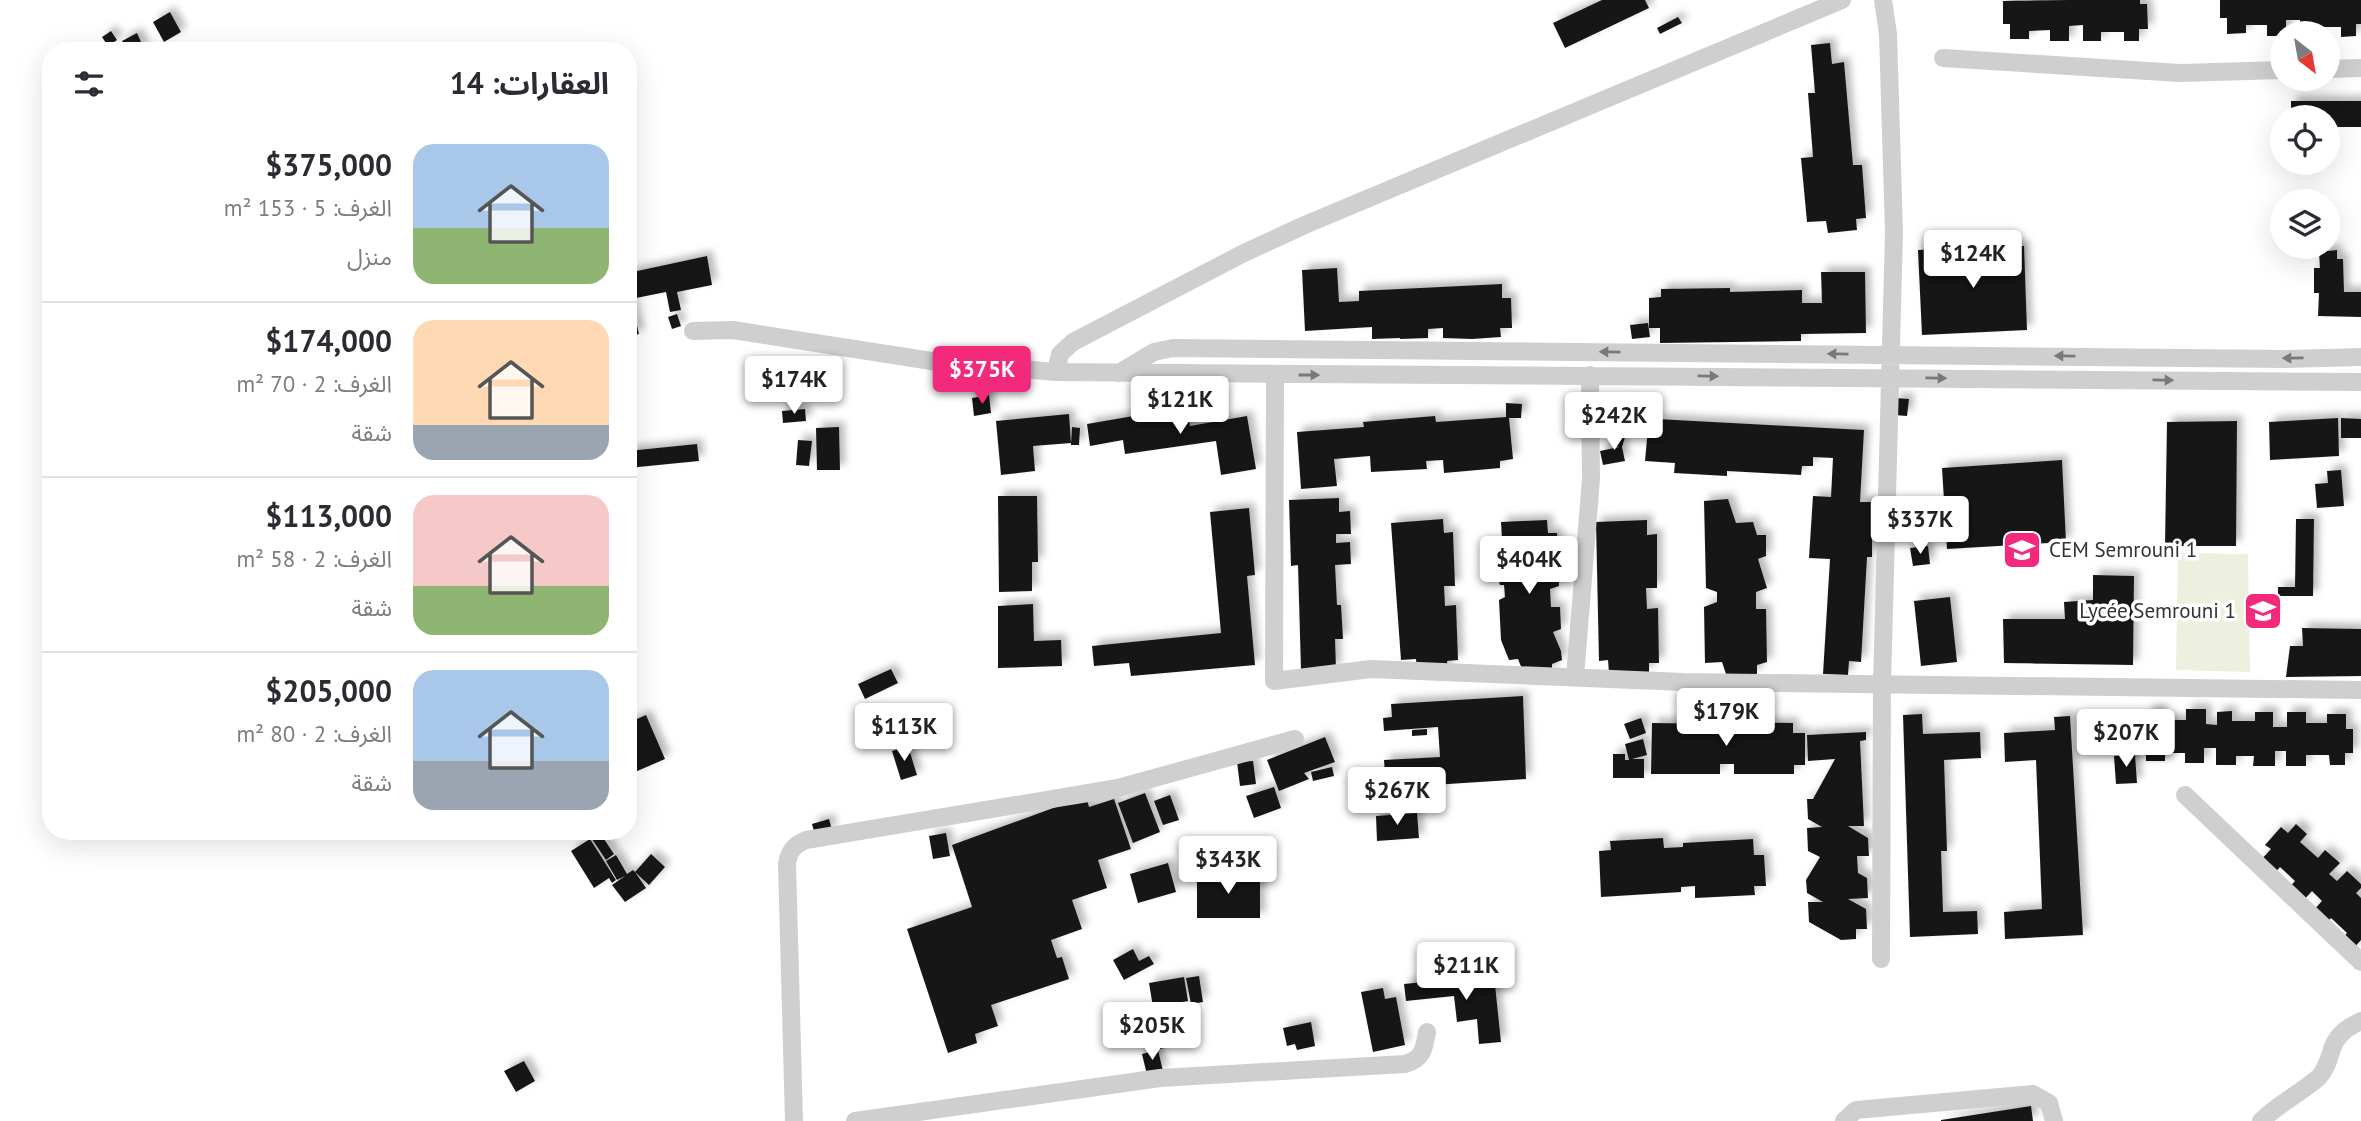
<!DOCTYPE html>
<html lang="ar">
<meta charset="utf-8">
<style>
body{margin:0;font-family:"PT Sans","Noto Sans Arabic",sans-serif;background:#f2f2f3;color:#2b2b33;direction:rtl;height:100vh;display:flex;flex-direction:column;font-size:26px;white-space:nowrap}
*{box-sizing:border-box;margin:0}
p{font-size:23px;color:#7c7c81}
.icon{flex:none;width:38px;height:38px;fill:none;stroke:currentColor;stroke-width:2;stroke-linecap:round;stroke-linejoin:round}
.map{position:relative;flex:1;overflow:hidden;direction:ltr}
.drawer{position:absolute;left:42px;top:42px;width:595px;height:798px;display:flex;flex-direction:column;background:#fff;border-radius:28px;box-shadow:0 7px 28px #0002;direction:rtl}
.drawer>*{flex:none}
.needle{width:46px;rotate:149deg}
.controls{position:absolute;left:2270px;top:21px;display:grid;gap:14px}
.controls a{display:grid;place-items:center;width:70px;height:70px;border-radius:50%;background:#fff;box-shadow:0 7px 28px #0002;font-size:35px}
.price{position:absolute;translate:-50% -60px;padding:0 16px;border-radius:7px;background:#fff;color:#222;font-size:23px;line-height:46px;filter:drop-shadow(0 2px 4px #0008)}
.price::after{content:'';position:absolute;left:50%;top:42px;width:21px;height:16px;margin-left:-10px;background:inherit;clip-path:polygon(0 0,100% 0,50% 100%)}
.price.active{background:#f3297c;color:#fff}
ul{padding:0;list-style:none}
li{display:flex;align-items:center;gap:21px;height:175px;padding:0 28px}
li+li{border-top:2px solid #e1e1e2}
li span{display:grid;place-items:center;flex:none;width:196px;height:140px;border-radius:21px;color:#555}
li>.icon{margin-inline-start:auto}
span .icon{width:84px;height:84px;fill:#fffc;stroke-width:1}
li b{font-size:30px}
h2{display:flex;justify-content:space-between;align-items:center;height:84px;padding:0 28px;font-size:30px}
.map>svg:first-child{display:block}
</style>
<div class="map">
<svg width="2361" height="1121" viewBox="0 0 2361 1121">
<defs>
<filter id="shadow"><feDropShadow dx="5.5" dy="-5.5" stdDeviation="3.5" flood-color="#0004"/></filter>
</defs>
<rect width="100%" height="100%" fill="#fff"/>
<!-- green -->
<path fill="#edefdf" d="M2178 553 2248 554 2250 672 2176 670Z"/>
<!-- building -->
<path fill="#191919" filter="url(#shadow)" d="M1602 0H1645L1649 8 1565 48 1553 23Z
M2070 0H2140V4H2147L2148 29H2139V41H2124V32H2101V41H2083V25L2069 26V41H2050V30L2029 31V39H2010V24H2003V1Z
M2220 0H2361V24H2356V36L2341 37V27H2318V33H2300V20H2286V33H2282V36H2267V25H2246V33L2227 34V18H2220Z
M170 12 181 32 164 42 153 22Z
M1678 17 1682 23 1660 34 1657 28Z
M111 31 117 40 108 46 102 37Z
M137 33 145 51H127L122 41Z
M1830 43 1832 64 1844 62 1853 165H1862L1866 218 1856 219 1857 230 1828 233 1826 221 1807 222 1801 158 1813 157 1808 93H1815L1811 45Z
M2291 101H2361V127H2328V117H2291Z
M2290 163H2312V167H2290Z
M2024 246 2027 330 1922 335 1918 250Z
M2337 250V259H2343L2344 292H2361V317L2318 316 2319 293H2314V268H2320L2319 252Z
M707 256 712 285 677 292 681 310 670 312 666 292 631 299 639 334 628 337V273Z
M1337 268 1339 302 1359 301V291L1502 284V298H1511L1512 328H1500L1501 337 1472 339 1443 338V328L1428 329V338L1400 339V338L1372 339V327L1305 331 1302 270Z
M1821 272H1865L1866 333 1801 334V341L1660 343V328H1649V298L1661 297V289L1730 288V292L1802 290V303H1822Z
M677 314 681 326 672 329 668 317Z
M1648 323 1650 337 1632 339 1630 325Z
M989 395 991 413 974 416 972 398Z
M1895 398 1909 399 1907 416 1894 415Z
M1506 403 1522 404 1521 418H1509L1513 459 1500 461V468L1444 473 1443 460 1426 461 1427 469 1371 472 1370 456 1334 459 1337 486 1301 489 1297 432 1364 427 1363 422 1435 416 1436 422 1506 417Z
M1186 407 1190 426 1247 416 1256 469 1221 475 1216 441 1125 454 1123 440 1090 446 1087 424Z
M805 409 806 421 783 423 782 411Z
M1069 414 1071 443 1072 427 1080 428 1079 445H1071V443L1033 446 1035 471 1001 475 996 421Z
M2338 418 2339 456 2270 460 2269 422Z
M2341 418 2361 419V438H2341Z
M1657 419 1864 430 1860 502H1872V557H1867L1861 662 1849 661 1848 675 1823 674 1830 559 1809 558 1813 496 1831 497 1833 458 1813 457V466H1802L1801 475 1727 471V476L1674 473 1675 463 1645 461 1648 428 1657 429Z
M2237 421 2236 546H2165L2167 422Z
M839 427 840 470H817L816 428Z
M1615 434 1625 437 1622 447 1625 461 1603 465 1600 451 1619 447 1612 445Z
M798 440 812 441 809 466 796 465Z
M697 444 699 461 628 468V451Z
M2062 460 2066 542 1947 549 1942 468Z
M2341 470 2344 506 2317 508 2315 484 2328 483 2327 471Z
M998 496H1037L1038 562H1032V591L999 592Z
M1339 498V512L1350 511 1351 534H1336V543L1350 542 1351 564 1335 565 1337 605H1341L1343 639H1335L1336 669 1301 670 1298 565 1291 566 1289 500Z
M1728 499 1736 523 1753 522 1757 535H1766V556L1758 559 1767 588 1756 592V609H1766L1767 662 1757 665V674H1726L1722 662 1705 663 1704 607 1717 602V592L1706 588 1704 501Z
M1249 508 1255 575 1247 576 1255 665 1131 676 1129 663 1094 666 1092 646 1221 633 1210 512Z
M1443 519 1444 533 1453 532 1455 586H1444L1445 606 1456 605 1458 660 1447 661 1448 670 1417 672 1416 659 1401 660 1391 523Z
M2296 519H2314L2313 596H2278V587H2295Z
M1547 520 1548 533H1557L1558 553 1544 559 1546 565 1558 564 1559 586 1550 589 1551 607H1560L1561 629 1553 632 1561 651 1562 660 1552 664V672L1524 674 1518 659 1509 660 1501 640 1499 600 1505 597 1504 585H1500L1497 576 1496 561 1503 558 1501 522Z
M1647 520V535L1657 534V588H1646L1647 609 1658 608 1659 663H1649V672L1609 673 1608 660 1599 661 1596 522Z
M1928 546 1930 564 1913 566 1910 548Z
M2093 575 2134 576 2133 665 2004 663 2003 619H2065L2064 602 2093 600Z
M1950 597 1957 662 1921 666 1914 601Z
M1033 604 1034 641 1061 640 1062 666 998 668V606Z
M2302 628 2361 629V676L2286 677 2290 646H2303Z
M891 669 898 683 865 699 858 684Z
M1523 696 1526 779 1386 788 1384 760 1440 757 1438 727 1384 731 1383 718 1392 717 1391 704Z
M2186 709H2206V724L2217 725V712L2232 711V721H2255V712H2273V727H2287V712H2306V723H2327V714H2346V729H2353V753H2345V765H2330L2329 755H2306V766H2286V751H2275V766H2253L2254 756H2236V765H2216V748H2204V763H2185V753H2165V761H2146V746H2139V722H2147V710H2162V720H2186Z
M1922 714 1923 734 1980 732 1981 758 1944 760 1947 851H1941L1943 912 1977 911 1978 934 1910 937 1903 715Z
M646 715 665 759 635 772 634 769 628 772V759L632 766 628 756V723Z
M2070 716 2083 935 2005 939 2004 912 2042 909 2036 760 2005 762 2004 733 2055 730 2054 717Z
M1641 718 1646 733 1630 739 1624 724Z
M1726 722 1793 723V733H1805V765H1794V774H1734V764H1720V774H1651L1652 723 1726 724Z
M1427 729V735L1412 736V730Z
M1866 732V740L1860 741 1864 826H1848L1868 838 1869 856H1857L1858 873 1867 878 1868 898 1848 899 1866 909 1867 929H1856V939L1841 940 1809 922 1808 902H1823L1807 893 1806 880 1820 857 1808 851 1807 828 1822 827 1808 819 1807 799H1813L1835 759 1808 761 1807 735Z
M1325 737 1335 762 1304 773 1309 779 1279 791 1267 760Z
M1643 739 1647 755 1632 759H1644V778H1613V754H1625V760H1629L1625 744Z
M908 746 917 775 901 780 892 751Z
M2135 755 2137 783 2116 784 2114 756Z
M1253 761 1256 784 1240 786 1237 762Z
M1332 767 1334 776 1313 781 1311 772Z
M1274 787 1281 808 1254 818 1246 796Z
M1145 793 1160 832 1133 843 1118 803Z
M1170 795 1179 820 1163 825 1154 801Z
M1086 796 1089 807 1114 799 1131 849 1098 860 1107 888 1072 900 1082 929 1051 940 1057 958 1062 957 1069 979 991 1005 998 1026 975 1034 977 1043 948 1053 907 929 972 907 952 845Z
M1417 813 1419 838 1377 841 1376 816Z
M829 819 832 830 815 835 812 824Z
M2296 824 2307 834 2300 842 2318 858 2325 850 2340 863 2329 874 2337 881 2347 871 2361 884V888L2356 893 2361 898V940L2352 950 2341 940 2347 933 2331 918 2325 924 2312 912 2322 901 2312 891 2302 902 2288 889 2295 881 2280 867 2274 874 2260 861 2271 849 2265 845 2281 827 2288 833Z
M600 833 614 854 606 860 592 839Z
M946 833 950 856 933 859 929 836Z
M1663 838 1664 848 1683 847V843L1753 839 1754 855H1764L1766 886H1754L1755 895 1695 898V886L1681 887V892L1601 897 1599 851 1611 850 1610 841Z
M590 839 616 880 612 883 609 878 594 888 571 851Z
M651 854 665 867 649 885 635 872 646 888 625 902 612 885 625 876 617 880 606 861 616 855 627 874 633 870 635 872Z
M1168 863 1176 892 1138 903 1130 874Z
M1197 874H1260V918H1197Z
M1133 949 1139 961 1149 956 1154 964 1124 980 1113 960Z
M1494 975 1501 1042 1479 1044 1477 1019 1457 1022 1454 996 1406 1001 1404 984Z
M1199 976 1203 1002 1191 1004 1186 978Z
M1184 977 1188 1001 1153 1007 1149 983Z
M1383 988 1385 999 1396 997 1405 1045 1373 1052 1361 992Z
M1186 1017 1192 1041 1160 1049 1154 1025Z
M1311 1022 1315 1046 1297 1050 1295 1044 1287 1046 1283 1028Z
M1158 1050 1163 1071 1147 1075 1142 1054Z
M524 1061 535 1081 516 1092 504 1071Z
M2031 1106 2033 1121H1941V1120Z"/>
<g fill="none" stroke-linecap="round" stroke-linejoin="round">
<!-- minor -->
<path stroke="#cfcfcf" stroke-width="18" d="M1943 58 2180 73 2282 70
M2328 69 2361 68
M693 331 733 330 938 362 1056 372 2361 382
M1056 372 1060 354 1073 342 1244 253 1307 224 1842 0
M1119 373 1154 352 1173 348 2286 359 2361 357
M1275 375 1274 681 1371 669 1683 682 2361 690
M1575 677 1591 479 1590 375
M2185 795 2361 962
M1881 959 1882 684 1894 232 1888 34 1883 0
M794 1121 787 864C789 851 794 845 806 840L1118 788 1295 739
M855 1121 1160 1078 1405 1064C1423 1059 1424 1049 1427 1032
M1844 1121 1856 1110 2033 1094 2049 1103 2054 1121
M2261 1121C2278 1104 2301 1093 2319 1077 2329 1066 2329 1054 2335 1042 2341 1031 2351 1026 2361 1021"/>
</g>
<!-- one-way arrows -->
<defs><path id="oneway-solid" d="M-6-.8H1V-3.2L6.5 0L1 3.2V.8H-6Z" transform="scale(1.75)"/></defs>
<g fill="#797979">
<use href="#oneway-solid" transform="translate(1610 352) rotate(-179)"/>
<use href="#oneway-solid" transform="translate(1838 354) rotate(-179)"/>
<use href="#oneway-solid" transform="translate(2065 356) rotate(-179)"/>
<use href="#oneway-solid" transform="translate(2293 358) rotate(179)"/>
<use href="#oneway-solid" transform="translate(1309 375)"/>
<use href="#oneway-solid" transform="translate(1708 376) rotate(1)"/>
<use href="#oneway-solid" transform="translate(1936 378) rotate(1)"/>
<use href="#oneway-solid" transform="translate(2163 380) rotate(1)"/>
</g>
<!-- icons -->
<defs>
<g id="school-square" transform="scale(2.0125)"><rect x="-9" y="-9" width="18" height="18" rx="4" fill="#f3297c" stroke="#fff"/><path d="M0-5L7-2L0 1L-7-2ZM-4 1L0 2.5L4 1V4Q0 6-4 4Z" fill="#fff"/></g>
</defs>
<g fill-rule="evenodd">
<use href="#school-square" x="2022" y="550"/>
<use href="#school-square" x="2263" y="611"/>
</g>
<g text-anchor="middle" stroke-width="7" stroke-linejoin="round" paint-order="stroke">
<!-- poi labels -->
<g font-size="21" fill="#323232" stroke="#fff" text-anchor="start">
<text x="2049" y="557">CEM Semrouni 1</text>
<text x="2236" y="618" text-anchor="end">Lycée Semrouni 1</text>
</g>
</g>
</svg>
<div class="controls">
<a><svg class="needle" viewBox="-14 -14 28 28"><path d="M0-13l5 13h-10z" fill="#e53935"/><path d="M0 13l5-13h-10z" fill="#7c7c81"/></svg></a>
<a><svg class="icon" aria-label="locate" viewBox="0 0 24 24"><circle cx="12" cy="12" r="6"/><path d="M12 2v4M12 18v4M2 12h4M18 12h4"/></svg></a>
<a><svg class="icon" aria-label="layers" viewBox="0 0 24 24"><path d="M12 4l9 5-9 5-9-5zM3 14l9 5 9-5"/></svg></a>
</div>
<b class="price" style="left:1973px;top:290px">$124K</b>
<b class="price active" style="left:982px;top:406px">$375K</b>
<b class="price" style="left:794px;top:416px">$174K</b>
<b class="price" style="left:1180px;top:436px">$121K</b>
<b class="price" style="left:1614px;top:452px">$242K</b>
<b class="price" style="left:1920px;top:556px">$337K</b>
<b class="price" style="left:1529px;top:596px">$404K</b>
<b class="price" style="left:1726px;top:748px">$179K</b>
<b class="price" style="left:904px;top:763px">$113K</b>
<b class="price" style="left:2126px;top:769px">$207K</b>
<b class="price" style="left:1397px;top:827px">$267K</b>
<b class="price" style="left:1228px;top:896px">$343K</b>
<b class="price" style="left:1466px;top:1002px">$211K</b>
<b class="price" style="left:1152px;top:1062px">$205K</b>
<section class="drawer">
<h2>العقارات: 14<svg class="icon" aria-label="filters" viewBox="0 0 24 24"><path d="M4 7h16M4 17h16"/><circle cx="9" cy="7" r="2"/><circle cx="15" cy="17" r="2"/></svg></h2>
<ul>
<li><span style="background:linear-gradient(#a9c7e8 60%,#8fb573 0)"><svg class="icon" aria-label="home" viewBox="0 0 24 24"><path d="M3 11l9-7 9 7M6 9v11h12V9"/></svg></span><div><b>$375,000</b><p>الغرف: 5 · 153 m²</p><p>منزل</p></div></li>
<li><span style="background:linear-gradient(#ffd9b3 75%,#9aa5b1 0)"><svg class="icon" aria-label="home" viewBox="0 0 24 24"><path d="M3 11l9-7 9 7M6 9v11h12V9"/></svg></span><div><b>$174,000</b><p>الغرف: 2 · 70 m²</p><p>شقة</p></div></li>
<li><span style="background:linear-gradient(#f6c9c9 65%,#8fb573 0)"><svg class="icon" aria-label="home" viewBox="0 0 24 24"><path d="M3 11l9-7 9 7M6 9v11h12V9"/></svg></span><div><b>$113,000</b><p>الغرف: 2 · 58 m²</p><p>شقة</p></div></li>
<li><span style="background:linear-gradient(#a9c7e8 65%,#9aa5b1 0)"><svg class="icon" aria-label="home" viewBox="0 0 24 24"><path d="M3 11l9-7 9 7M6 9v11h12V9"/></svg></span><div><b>$205,000</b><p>الغرف: 2 · 80 m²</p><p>شقة</p></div></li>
</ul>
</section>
</div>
